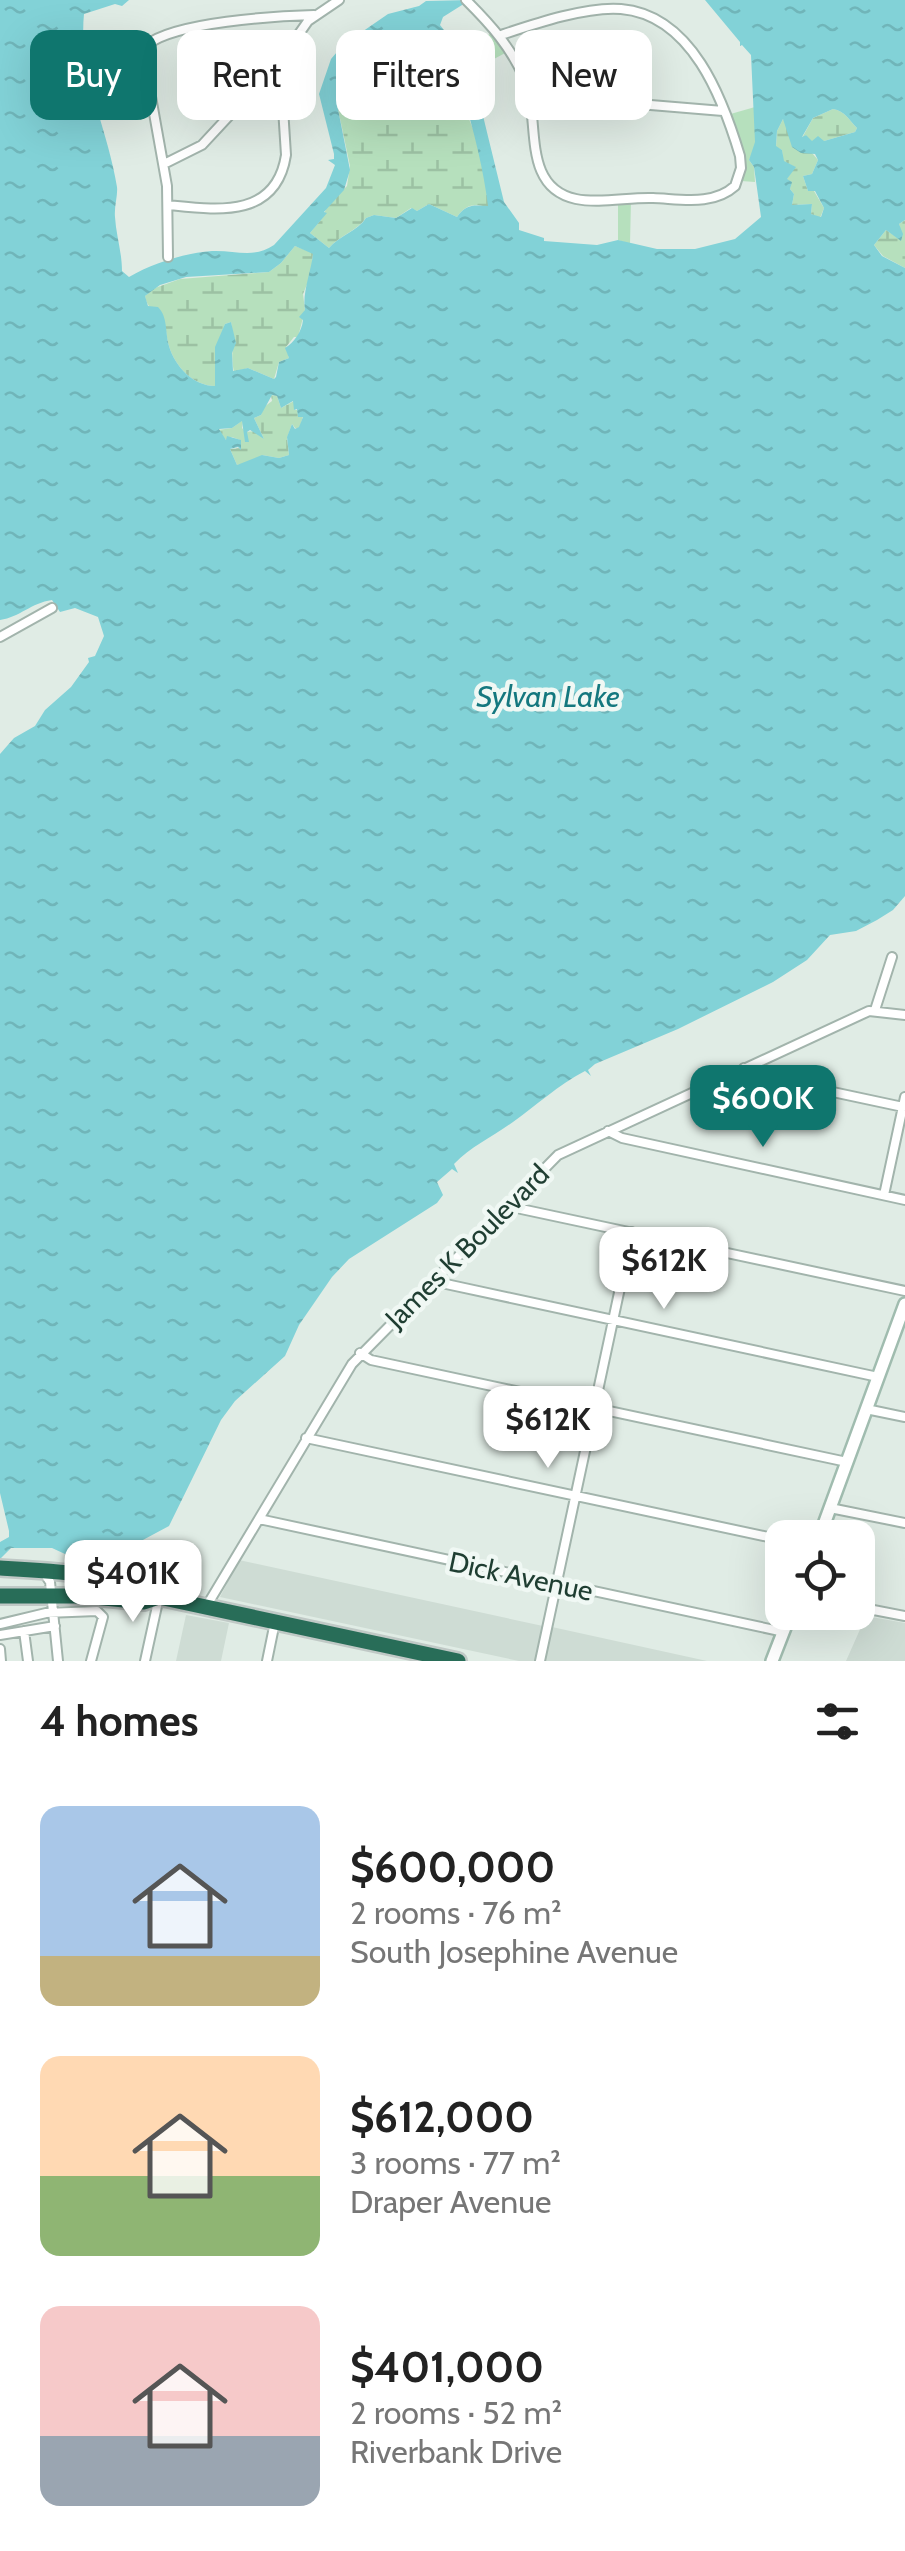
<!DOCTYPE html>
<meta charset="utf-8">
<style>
body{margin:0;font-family:Cabin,sans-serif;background:#f6f6f6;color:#222;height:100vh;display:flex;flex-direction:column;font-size:38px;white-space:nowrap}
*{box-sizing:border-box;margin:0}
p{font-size:32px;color:#767676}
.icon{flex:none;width:55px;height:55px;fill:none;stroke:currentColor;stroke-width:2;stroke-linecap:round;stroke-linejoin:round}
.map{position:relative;height:1661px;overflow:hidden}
.panel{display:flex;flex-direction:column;background:#fff;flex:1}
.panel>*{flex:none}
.hud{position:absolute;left:30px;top:30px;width:845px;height:90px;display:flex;gap:20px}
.fabs{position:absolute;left:765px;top:1520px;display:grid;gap:20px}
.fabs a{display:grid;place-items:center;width:110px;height:110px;border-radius:20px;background:#fff;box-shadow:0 10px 40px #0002;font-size:50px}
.price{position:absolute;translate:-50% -85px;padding:0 22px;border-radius:20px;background:#fff;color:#222;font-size:32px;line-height:65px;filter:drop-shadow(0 2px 5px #0008)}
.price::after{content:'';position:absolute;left:50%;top:60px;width:30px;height:22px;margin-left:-15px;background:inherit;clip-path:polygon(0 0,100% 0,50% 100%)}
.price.on{background:#0f766e;color:#fff}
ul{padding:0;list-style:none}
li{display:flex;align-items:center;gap:30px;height:250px;padding:0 40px}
li span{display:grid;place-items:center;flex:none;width:280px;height:200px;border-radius:20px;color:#555}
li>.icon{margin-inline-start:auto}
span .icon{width:120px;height:120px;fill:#fffc;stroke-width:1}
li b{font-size:42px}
h2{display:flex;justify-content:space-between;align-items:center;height:120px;padding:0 40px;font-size:42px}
.pill{padding:0 35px;border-radius:20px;background:#fff;box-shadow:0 10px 40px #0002;font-size:35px;line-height:90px}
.pill.on{background:#0f766e;color:#fff}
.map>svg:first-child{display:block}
</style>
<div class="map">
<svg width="905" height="1661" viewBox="0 0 905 1661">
<defs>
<pattern id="wetland-marsh" width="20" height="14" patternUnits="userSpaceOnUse" patternTransform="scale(2.5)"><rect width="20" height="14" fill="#b6e0bd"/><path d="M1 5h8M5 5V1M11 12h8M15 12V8" fill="none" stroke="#9cc1a3"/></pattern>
<pattern id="water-ripples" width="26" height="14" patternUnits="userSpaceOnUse" patternTransform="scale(2.5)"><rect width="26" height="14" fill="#82d2d7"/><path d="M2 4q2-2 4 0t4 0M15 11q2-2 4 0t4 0" fill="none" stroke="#70b5b9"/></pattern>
</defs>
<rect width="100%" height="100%" fill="#e0ece5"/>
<!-- built -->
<path fill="#cedcd4" d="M239 1560 543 1626 536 1661H519L220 1597Z
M186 1615 229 1623 221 1661H176Z
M866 1616 905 1623V1661H846Z
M552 1627 707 1661H544Z"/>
<!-- wetland -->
<path fill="url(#wetland-marsh)" d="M409 30 418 31 443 62 463 96 464 107 476 136 489 197 488 207C473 204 467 204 457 217L429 204 417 211 411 208 396 218 374 215 366 218C357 231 340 235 329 248L310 233 323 217 327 206 347 186 350 166 337 104 342 70 366 50Z
M833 109C845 111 849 120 857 128L855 132 824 141H809L806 135 802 138 813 118Z
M783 119 818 160 812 174 803 176 808 191H814L824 208 820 218 811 214 812 204 792 205 794 194 790 189 791 182 786 180 795 167 783 161 782 150 776 147 777 131Z
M905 220V268L883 256 874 245 886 230 898 238 901 233 899 224Z
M295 246 313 253 311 275 303 294 305 310 298 337H294L286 347 289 358 279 362 274 379 248 368 234 372C230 354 235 340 231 322L225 324 216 357 215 386C194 386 175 367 169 346 166 338 168 331 162 322 156 312 146 307 145 296L155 288 180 279 269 272 281 263Z
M271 395 277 396 281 408 294 401V410H298V417L303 416 300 427 296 429 292 424 287 438 289 455 279 458 262 455V459L237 465 230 449 240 448V440L232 437 226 440 218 430 232 428 243 420 242 428 246 432 255 431 264 439 254 418 261 415 264 407 272 401Z"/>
<!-- park -->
<path fill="#b6e0bd" d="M493 32 507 52 468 73 461 52Z
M755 107V148L749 160 754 167 755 182 741 181 743 171 727 115Z
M631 200 630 244 618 240V201Z"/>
<!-- water -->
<path fill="url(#water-ripples)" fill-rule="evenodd" d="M0 0H129L122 6 115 4 84 14C78 73 108 129 117 187 118 195 114 207 115 217 116 235 122 252 122 271L129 277C153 263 185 253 212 251 236 250 253 259 274 245L326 188 335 165 328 160 334 159V154L319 94 331 59 343 45 388 14 419 6 426 1 470 0 443 17 440 25 465 57 468 73 475 83 504 202 519 223V230L544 238V241L597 245 618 240 657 249H695L735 239 761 217 754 167 749 160 755 142 751 55 742 45 740 46V42L705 0H905V220L899 224 903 234 901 241 886 230 874 245 882 256 905 268V896L893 910 877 920 856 931 830 935 807 960 773 982 678 1029 595 1064 588 1070 591 1076 585 1071C558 1085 537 1105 513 1122 492 1137 472 1146 454 1164L458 1173 452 1169 437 1182 443 1195 437 1203 349 1259 332 1277 299 1325 285 1356 235 1401 221 1420 169 1526 141 1541 124 1542 118 1553 84 1548 65 1554 52 1548H11L0 1559V1542L9 1537V1531L0 1493V754L14 738 35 726 45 710 71 687 89 662 88 658 95 656 104 636 98 617 75 608 60 612 52 600C31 603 20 617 0 620ZM409 30 418 31C431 52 456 71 463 95 474 131 484 172 488 206 473 205 466 204 457 217L429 204 417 211 412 208 396 218 374 215 366 218C358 231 340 235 329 248L310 233 327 213 324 212 344 190 350 170 337 104 342 70 366 50ZM833 109C845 111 849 120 857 128L855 132 824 141 818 136 812 141 806 135 802 137 813 118ZM783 119 792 147 801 153 815 154 818 160 812 174 803 176 808 191H815L824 208 821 217 811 214 812 204 792 205 794 194 790 189 792 182 787 179 796 167 784 161 782 150 776 146 777 131ZM295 246 313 254C311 272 302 293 305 310L299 317 303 320C302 331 294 343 285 348L289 358 279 362 276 377 274 379 248 368 233 371 232 353 236 343 231 322 225 324 215 347V386C194 386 175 367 169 346 165 332 168 317 158 307L148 306 145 296 160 285 186 277 269 272 281 263ZM272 395 277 396 281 408 293 401 294 410 297 409 298 417H303L299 427 295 429 292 424 287 437 289 455 279 458 262 455 237 465 230 449 238 447 241 450V440L227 436 226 440 219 429 232 428 242 421 245 442H249L247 432 250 430 264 439 254 418 261 415Z"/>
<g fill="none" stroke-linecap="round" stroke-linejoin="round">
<!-- street casing -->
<g stroke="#a2b4ac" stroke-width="12">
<path id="street" d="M466 0C491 25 511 47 525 80 541 119 520 187 576 199 600 204 629 197 653 198 681 199 713 206 735 186L741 168 740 156C723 99 692 15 621 9 587 6 534 24 501 35
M530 95 723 111
M164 164 202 145 280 61 308 21 339 0
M168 205C217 210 276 219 286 155L280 61
M168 257 167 186 145 63 147 45C174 22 277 16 314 15
M0 637 52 608
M875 1010 892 957
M744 1068 758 1076 903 1107
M608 1131 622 1138 905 1200
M884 1195 905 1097
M511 1202 521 1209 905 1291
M435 1278 446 1284 878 1377
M360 1353 371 1360 847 1462
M866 1409 905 1417
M306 1438 782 1540
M830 1508 905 1523
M259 1519 784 1632
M44 1573 50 1582 58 1661
M206 1607 352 1364 558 1155 869 1011 905 1015
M858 1607 905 1616
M0 1624 46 1613 97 1611 103 1617 91 1661
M24 1631 28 1661
M0 1635 55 1626
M0 1649 1 1661
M145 1661 159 1597
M267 1661 275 1622
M540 1661 632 1232"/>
</g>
<!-- secondary casing -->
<g stroke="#a0bcaf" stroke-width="16">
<path id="secondary" d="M819 1538 905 1304
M772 1661 791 1612"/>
</g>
<!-- highway casing -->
<g stroke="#c0c9c6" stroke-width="20">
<path id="highway" d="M0 1568C39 1570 130 1574 159 1597L458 1661
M0 1596H84L144 1602 159 1597"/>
</g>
<!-- street -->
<use href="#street" stroke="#fff" stroke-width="8"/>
<!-- secondary -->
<use href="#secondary" stroke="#fff" stroke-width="11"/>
<!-- highway -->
<use href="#highway" stroke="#286d58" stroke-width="15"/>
</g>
<g text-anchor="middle" stroke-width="9" stroke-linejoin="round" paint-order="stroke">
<!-- street labels -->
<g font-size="28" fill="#1f3e32" stroke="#f0f8f4">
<text transform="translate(467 1246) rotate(-45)" y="10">James K Boulevard</text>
<text transform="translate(521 1576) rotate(12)" y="10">Dick Avenue</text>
</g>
<!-- water labels -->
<g font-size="30" font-style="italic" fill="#14787f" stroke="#f0f8f4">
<text x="548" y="707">Sylvan Lake</text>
</g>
</g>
</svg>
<div class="fabs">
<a><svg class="icon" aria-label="locate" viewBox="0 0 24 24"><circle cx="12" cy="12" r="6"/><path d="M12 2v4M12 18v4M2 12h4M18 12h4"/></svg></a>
</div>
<b class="price on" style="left:763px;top:1150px">$600K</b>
<b class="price" style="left:664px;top:1312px">$612K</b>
<b class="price" style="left:548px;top:1471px">$612K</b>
<b class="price" style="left:133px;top:1625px">$401K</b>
<div class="hud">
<a class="pill on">Buy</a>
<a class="pill">Rent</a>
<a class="pill">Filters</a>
<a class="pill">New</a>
</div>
</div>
<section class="panel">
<h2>4 homes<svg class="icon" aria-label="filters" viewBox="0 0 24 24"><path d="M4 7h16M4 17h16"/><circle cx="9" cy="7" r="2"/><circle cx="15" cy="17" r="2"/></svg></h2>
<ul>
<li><span style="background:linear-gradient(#a9c7e8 75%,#c2b280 0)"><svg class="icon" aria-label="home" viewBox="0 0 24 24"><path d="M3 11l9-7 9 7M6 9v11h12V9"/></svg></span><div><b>$600,000</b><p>2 rooms · 76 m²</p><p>South Josephine Avenue</p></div></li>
<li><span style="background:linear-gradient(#ffd9b3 60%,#8fb573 0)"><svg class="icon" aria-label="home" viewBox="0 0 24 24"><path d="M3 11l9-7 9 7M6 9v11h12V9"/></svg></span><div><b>$612,000</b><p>3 rooms · 77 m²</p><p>Draper Avenue</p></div></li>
<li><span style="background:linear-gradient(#f6c9c9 65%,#9aa5b1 0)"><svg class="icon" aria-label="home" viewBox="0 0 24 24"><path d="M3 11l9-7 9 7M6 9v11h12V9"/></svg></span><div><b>$401,000</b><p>2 rooms · 52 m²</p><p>Riverbank Drive</p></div></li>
</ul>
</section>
